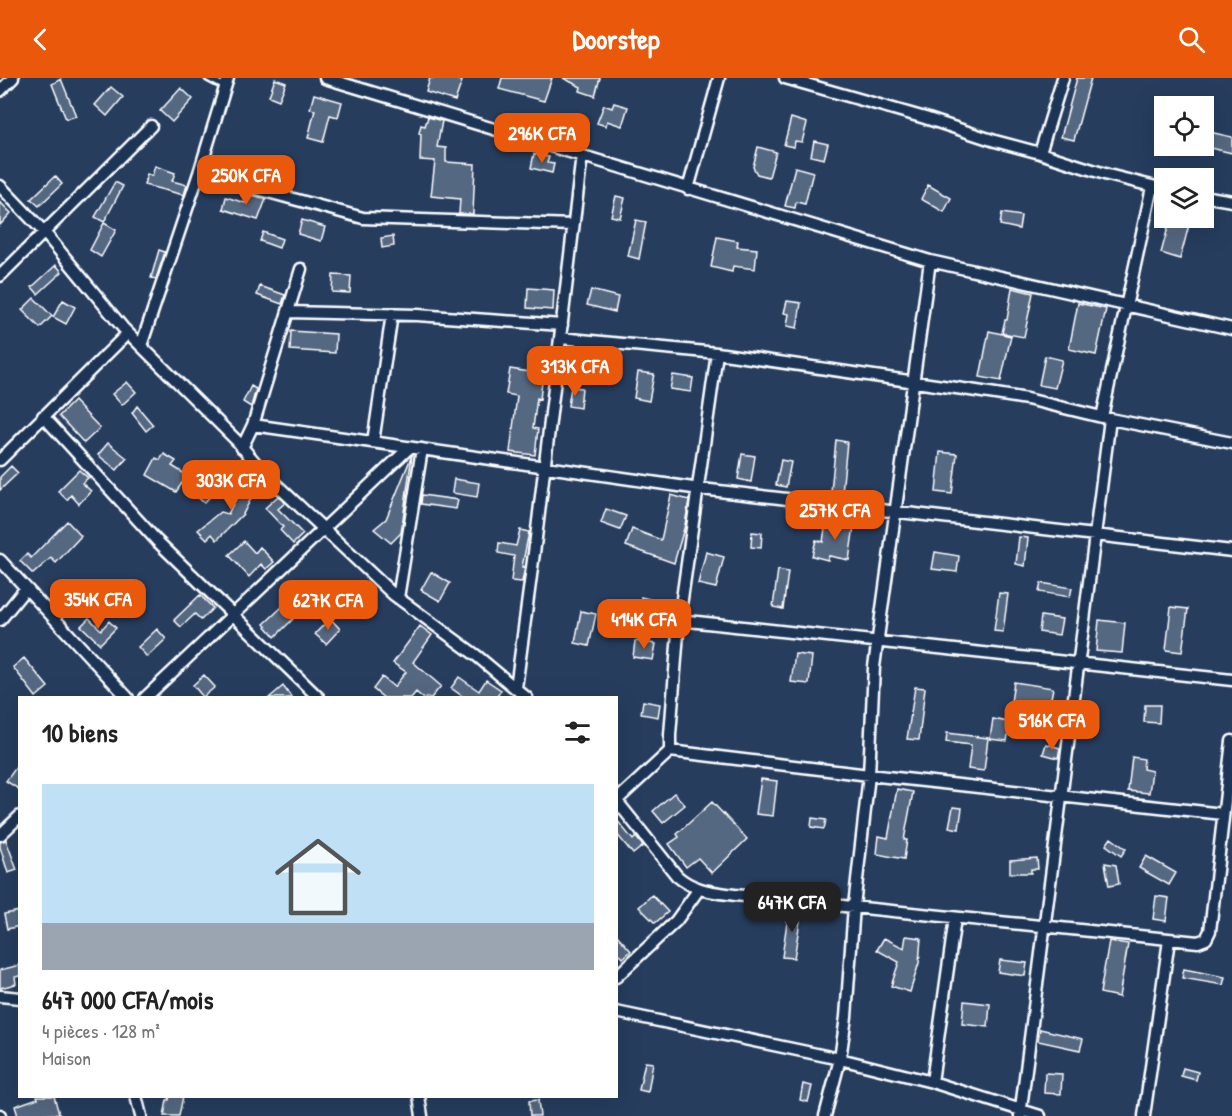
<!DOCTYPE html>
<html lang="fr">
<meta charset="utf-8">
<style>
body{margin:0;font-family:"Patrick Hand",sans-serif;background:#f2f2f2;color:#222;height:100vh;display:flex;flex-direction:column;font-size:22px;white-space:nowrap}
*{box-sizing:border-box;margin:0}
p{font-size:20px;color:#767676}
.icon{flex:none;width:33px;height:33px;fill:none;stroke:currentColor;stroke-width:2;stroke-linecap:round;stroke-linejoin:round}
.map{position:relative;flex:1;overflow:hidden}
.side{position:absolute;left:18px;top:618px;width:600px;height:402px;display:flex;flex-direction:column;background:#fff;border-radius:0px;box-shadow:0 6px 24px #0002}
.side>*{flex:none}
.buttons{position:absolute;left:1154px;top:18px;display:grid;gap:12px}
.buttons a{display:grid;place-items:center;width:60px;height:60px;border-radius:0px;background:#fff;box-shadow:0 6px 24px #0002;font-size:30px}
.price{position:absolute;translate:-50% -51px;padding:0 14px;border-radius:12px;background:#ea580c;color:#fff;font-size:20px;line-height:39px;filter:drop-shadow(0 2px 3px #0008)}
.price::after{content:'';position:absolute;left:50%;top:36px;width:18px;height:14px;margin-left:-9px;background:inherit;clip-path:polygon(0 0,100% 0,50% 100%)}
.price.selected{background:#222;color:#fff}
ul{padding:0;list-style:none}
li{display:grid;align-content:center;gap:12px;height:318px;padding:0 24px}
li span{display:grid;place-items:center;height:186px;border-radius:0px;color:#555}
li>.icon{margin-inline-start:auto}
span .icon{width:108px;height:108px;fill:#fffc;stroke-width:1}
li b{font-size:26px}
h2{display:flex;justify-content:space-between;align-items:center;height:72px;padding:0 24px;font-size:26px}
header{display:flex;justify-content:space-between;align-items:center;height:78px;padding:0 24px;background:#ea580c;color:#fff;font-size:27px;font-weight:700}
.map>svg:first-child{display:block}
</style>
<header><svg class="icon" aria-label="back" viewBox="0 0 24 24"><path d="M15 5l-7 7 7 7"/></svg>Doorstep<svg class="icon" aria-label="search" viewBox="0 0 24 24"><circle cx="10" cy="10" r="6"/><path d="M15 15l6 6"/></svg></header>
<div class="map">
<svg width="1232" height="1038" viewBox="0 0 1232 1038">
<rect width="100%" height="100%" fill="#263d5e"/>
<filter id="ink" filterUnits="userSpaceOnUse"><feTurbulence type="fractalNoise" baseFrequency=".0167" numOctaves="2"/><feDisplacementMap in="SourceGraphic" scale="12" xChannelSelector="R" yChannelSelector="G"/><feConvolveMatrix kernelMatrix="1 2 1 2 8 2 1 2 1" color-interpolation-filters="sRGB"/></filter>
<g filter="url(#ink)">
<!-- building -->
<path fill="#556781" stroke="#fff" stroke-width="1.5" d="M430 0H452L462 3 455 23 426 14Z
M502 0H552L544 23 499 11Z
M563 0H600L595 18 580 13 581 9Z
M1077 0H1091L1074 62 1061 59Z
M61 1 76 38 66 41 52 6Z
M275 1 286 5 279 22 269 18Z
M111 9 123 19 107 38 95 27Z
M181 10 193 21 172 44 160 33Z
M314 16 342 24 338 39 330 37 323 64 308 60 315 32 310 31Z
M614 25 628 29 622 48 607 43 606 48 597 45 604 27 612 30Z
M428 39 442 43 437 69 446 70V84L475 86 473 136H459L460 121 431 118 435 83 420 82 421 56 419 55 421 47 425 48Z
M791 40 807 45 802 64 795 63 794 69 784 67Z
M1205 53 1232 59V75L1202 68Z
M814 63 828 66 824 81 811 78Z
M758 69 776 74 769 99 757 96 753 89Z
M534 76 549 79 547 85 554 86 552 95 531 90Z
M155 88 175 95 172 103 187 107 184 117 144 107 147 96 152 98Z
M795 89 813 94 805 126 796 124 795 130 785 128Z
M55 98 62 106 39 128 31 121Z
M115 104 123 108 104 144 95 139Z
M928 107 951 120 944 134 921 121Z
M248 116 266 121 258 142 223 131 226 119 245 125Z
M616 118 625 120 620 140 611 138Z
M0 124 11 135 0 147Z
M1002 135 1021 138 1019 151 1000 147Z
M302 142 325 149 321 163 298 156Z
M636 142 646 144 639 181 628 178Z
M1170 142 1189 147 1180 181 1161 175Z
M104 145 116 152 101 179 90 172Z
M263 154 282 161 279 170 260 163Z
M393 158 394 168 382 170 381 160Z
M717 159 738 163 737 169 757 171 755 191 733 188 732 194 711 189Z
M159 172 165 174 156 201 151 200Z
M56 187 62 194 38 216 32 209Z
M333 197 351 198 350 215 332 214Z
M260 208 285 217 282 226 257 217Z
M528 210 554 212 553 232 527 230Z
M1012 210 1033 215 1024 259 1002 255 1005 242H1007Z
M591 212 618 219 615 234 587 227Z
M34 220 52 238 40 250 22 232Z
M63 222 75 229 66 246 53 239Z
M787 223 801 225 797 250 787 248 789 236 784 235Z
M1078 225 1106 231 1096 277 1069 271Z
M291 253 336 256 335 275 290 272Z
M989 253 1011 258 1001 303 980 299Z
M1045 278 1062 282 1055 310 1039 307Z
M510 291 543 296 540 321 537 320 533 350 538 351 535 377 510 374 517 318 506 316Z
M638 294 654 296 649 323 634 320Z
M673 297 693 300 691 314 670 311Z
M127 304 136 314 122 327 112 316Z
M251 308 256 311 251 329 243 324Z
M571 309 582 310 580 330 568 328Z
M74 323 100 350 84 365 59 338Z
M137 328 153 347 146 353 132 335Z
M836 362 847 364 842 415 831 414Z
M108 365 127 380 117 392 98 377Z
M940 374 957 376 952 416 936 414Z
M164 376 176 383 172 388 193 401 202 391 220 408 204 425 182 405 176 414 147 397 156 380 160 382Z
M742 376 755 378 751 404 738 401Z
M412 377 401 455 391 465 374 451 386 441Z
M781 382 791 384 786 409 776 407Z
M11 388 18 395 0 412V399Z
M79 392 88 400 82 405 91 413 79 426 71 417 67 422 58 413Z
M248 397 260 403 243 436 217 462 212 456 207 461 198 452 220 434 228 436Z
M454 401 479 405 477 419 452 415Z
M422 417 458 422 456 431 421 426Z
M671 417 689 422 685 447 674 485 626 468 632 451 661 462Z
M278 418 285 425 278 431 303 456 293 466 280 452 283 449 265 430Z
M606 431 626 438 620 452 601 445Z
M827 436 837 437 836 446 854 448 849 482 829 478 828 482 812 478 816 462 823 464Z
M67 443 81 458 56 485 51 480 33 496 20 483 27 476 31 480Z
M520 452 529 454 522 489H525L522 504 511 503 514 478 498 475 499 465 516 468Z
M752 454 762 455 761 470 751 469Z
M1019 459 1028 460 1025 488 1016 486Z
M244 463 255 475 260 469 274 484 266 491 261 486 249 499 229 477Z
M706 474 724 479 716 510 698 506Z
M935 474 959 478 957 494 932 491Z
M778 492 788 494 783 531 773 529Z
M431 494 450 505 440 523 421 512Z
M1041 505 1072 510 1070 519 1039 514Z
M999 515 1008 516 1003 554 994 553Z
M200 517 213 530 201 542 195 536 181 549 174 542Z
M641 519 657 523 655 534 639 531Z
M282 529 293 541 275 559 264 546Z
M1171 529 1188 531 1182 574 1166 572Z
M581 533 596 536 589 568 575 565Z
M1041 538 1062 541 1059 557 1039 554Z
M89 540 101 552 109 543 116 550 100 566 81 548Z
M330 540 340 551 326 566 315 556Z
M1099 542 1125 545 1122 575 1096 573Z
M420 548 432 557 413 584 441 608 431 620H423L416 614 411 620H384L373 611 382 599 394 609 406 594 393 585Z
M157 551 166 561 147 579 138 569Z
M635 563 656 566 653 582 633 579Z
M795 576 812 578 809 606 791 604Z
M24 580 48 609 36 619 13 589Z
M204 597 215 609 203 619 193 607Z
M459 599 479 613 486 602 501 612 496 620H465L451 610Z
M1014 604 1053 610 1045 651 1010 645 1007 663 990 661 993 641 1008 644Z
M283 608 292 620H269Z
M915 609 925 610 919 662 907 661Z
M643 623 660 626 658 639 641 636Z
M1145 627H1160L1159 645 1144 644Z
M947 655 988 660 984 693 968 691 971 667 946 664Z
M1046 666 1060 670 1058 680 1043 676Z
M1132 679 1144 681 1143 691 1152 693 1149 715 1128 713Z
M20 684V712L6 703Z
M761 701 777 703 773 738 756 736Z
M897 711 913 714 904 762H907L904 781 877 776 879 758 888 760Z
M674 715 685 727 663 745 653 733Z
M712 724 747 761 712 795 698 780 686 789 669 766 679 759 677 756Z
M953 729 962 730 959 751 949 749Z
M812 740 826 742 824 751 811 749Z
M616 741 633 762 636 759 643 768 633 776 616 755Z
M1111 760 1126 771 1121 778 1106 767Z
M6 762 17 792 8 795 0 769V764Z
M1146 778 1176 795 1169 807 1139 790Z
M1037 780 1038 791H1031V795H1010V782Z
M1105 785 1116 787 1119 806 1109 808Z
M652 817 668 834 655 845 639 829Z
M1156 818 1169 820 1166 843 1153 841Z
M789 830 802 831 794 880 782 879Z
M20 833V848L7 851 4 836Z
M616 856 631 873 623 880 616 872Z
M906 858 921 860 919 885 910 914 891 908 899 884 877 872 884 860 904 870Z
M1109 863 1128 866 1119 919 1100 915Z
M1000 882 1027 885 1025 898 998 894Z
M20 887V898L15 899 16 906 0 910V892Z
M1184 891 1225 899 1223 907 1182 900Z
M964 923 990 926 988 949 962 946Z
M1040 951 1083 961 1080 972 1038 963Z
M645 984 653 985 648 1014 639 1012Z
M1183 990 1198 994 1196 1002 1181 998Z
M1045 995 1062 996 1061 1016 1044 1015Z
M803 1006 812 1008 808 1024 800 1022Z
M37 1018H54L59 1036 18 1038 15 1028 38 1020Z
M170 1018H183L179 1038H164L167 1022H169Z
M538 1022 540 1038H530L529 1023Z"/>
<g fill="none" stroke-linecap="round" stroke-linejoin="round">
<!-- lane casing -->
<g stroke="#fff" stroke-width="10">
<path id="lane" d="M208 0 225 9"/>
</g>
<!-- street casing -->
<g stroke="#fff" stroke-width="15">
<path id="street" d="M325 0 930 183 1232 251
M785 0 925 40 995 63 1040 75 1108 97 1164 111
M0 13 13 0
M1040 75 1063 0
M199 95 363 140 573 147
M0 108 44 154 123 250 237 363 264 395 394 517 477 578 527 620
M688 111 719 0
M1203 118 1232 123
M0 198 151 48
M288 234 417 237 562 247
M560 260 717 275 970 312 1027 321 1110 341 1232 365
M141 268 199 95 228 0
M717 275 679 542 670 657V673L869 697 1223 736
M43 338 157 463 319 620
M1102 339 1152 109
M253 347 693 410 1232 473
M373 364 392 236
M242 370 253 347 301 191
M0 382 128 255
M0 482 128 620
M398 520 422 371
M0 542 26 510
M679 542 1232 602
M516 610 536 460 582 77
M145 620 409 370
M616 722 677 798C694 813 713 814 735 817L1198 864 1206 861 1210 853 1232 663
M616 723 670 673
M0 757 20 738
M616 899 676 843 699 811
M0 918 20 920
M616 934 840 981 932 1004 1040 1038
M932 1004 955 840
M136 1018 141 1038
M419 1018 422 1038
M0 1037V1038
M825 1038 840 981 846 939 854 828 869 697 874 589 930 183
M1020 1038 1110 341
M1144 1038 1169 862"/>
</g>
<!-- lane -->
<use href="#lane" stroke="#1d3557" stroke-width="5"/>
<!-- street -->
<use href="#street" stroke="#1d3557" stroke-width="10"/>
</g>
</g>
</svg>
<div class="buttons">
<a><svg class="icon" aria-label="locate" viewBox="0 0 24 24"><circle cx="12" cy="12" r="6"/><path d="M12 2v4M12 18v4M2 12h4M18 12h4"/></svg></a>
<a><svg class="icon" aria-label="layers" viewBox="0 0 24 24"><path d="M12 4l9 5-9 5-9-5zM3 14l9 5 9-5"/></svg></a>
</div>
<b class="price" style="left:542px;top:86px">296K CFA</b>
<b class="price" style="left:246px;top:128px">250K CFA</b>
<b class="price" style="left:575px;top:319px">313K CFA</b>
<b class="price" style="left:231px;top:433px">303K CFA</b>
<b class="price" style="left:835px;top:463px">257K CFA</b>
<b class="price" style="left:98px;top:552px">354K CFA</b>
<b class="price" style="left:328px;top:553px">627K CFA</b>
<b class="price" style="left:644px;top:572px">414K CFA</b>
<b class="price" style="left:1052px;top:673px">516K CFA</b>
<b class="price selected" style="left:792px;top:855px">647K CFA</b>
<section class="side">
<h2>10 biens<svg class="icon" aria-label="filters" viewBox="0 0 24 24"><path d="M4 7h16M4 17h16"/><circle cx="9" cy="7" r="2"/><circle cx="15" cy="17" r="2"/></svg></h2>
<ul>
<li><span style="background:linear-gradient(#bfe0f5 75%,#9aa5b1 0)"><svg class="icon" aria-label="home" viewBox="0 0 24 24"><path d="M3 11l9-7 9 7M6 9v11h12V9"/></svg></span><div><b>647 000 CFA/mois</b><p>4 pièces · 128 m²</p><p>Maison</p></div></li>
</ul>
</section>
</div>
